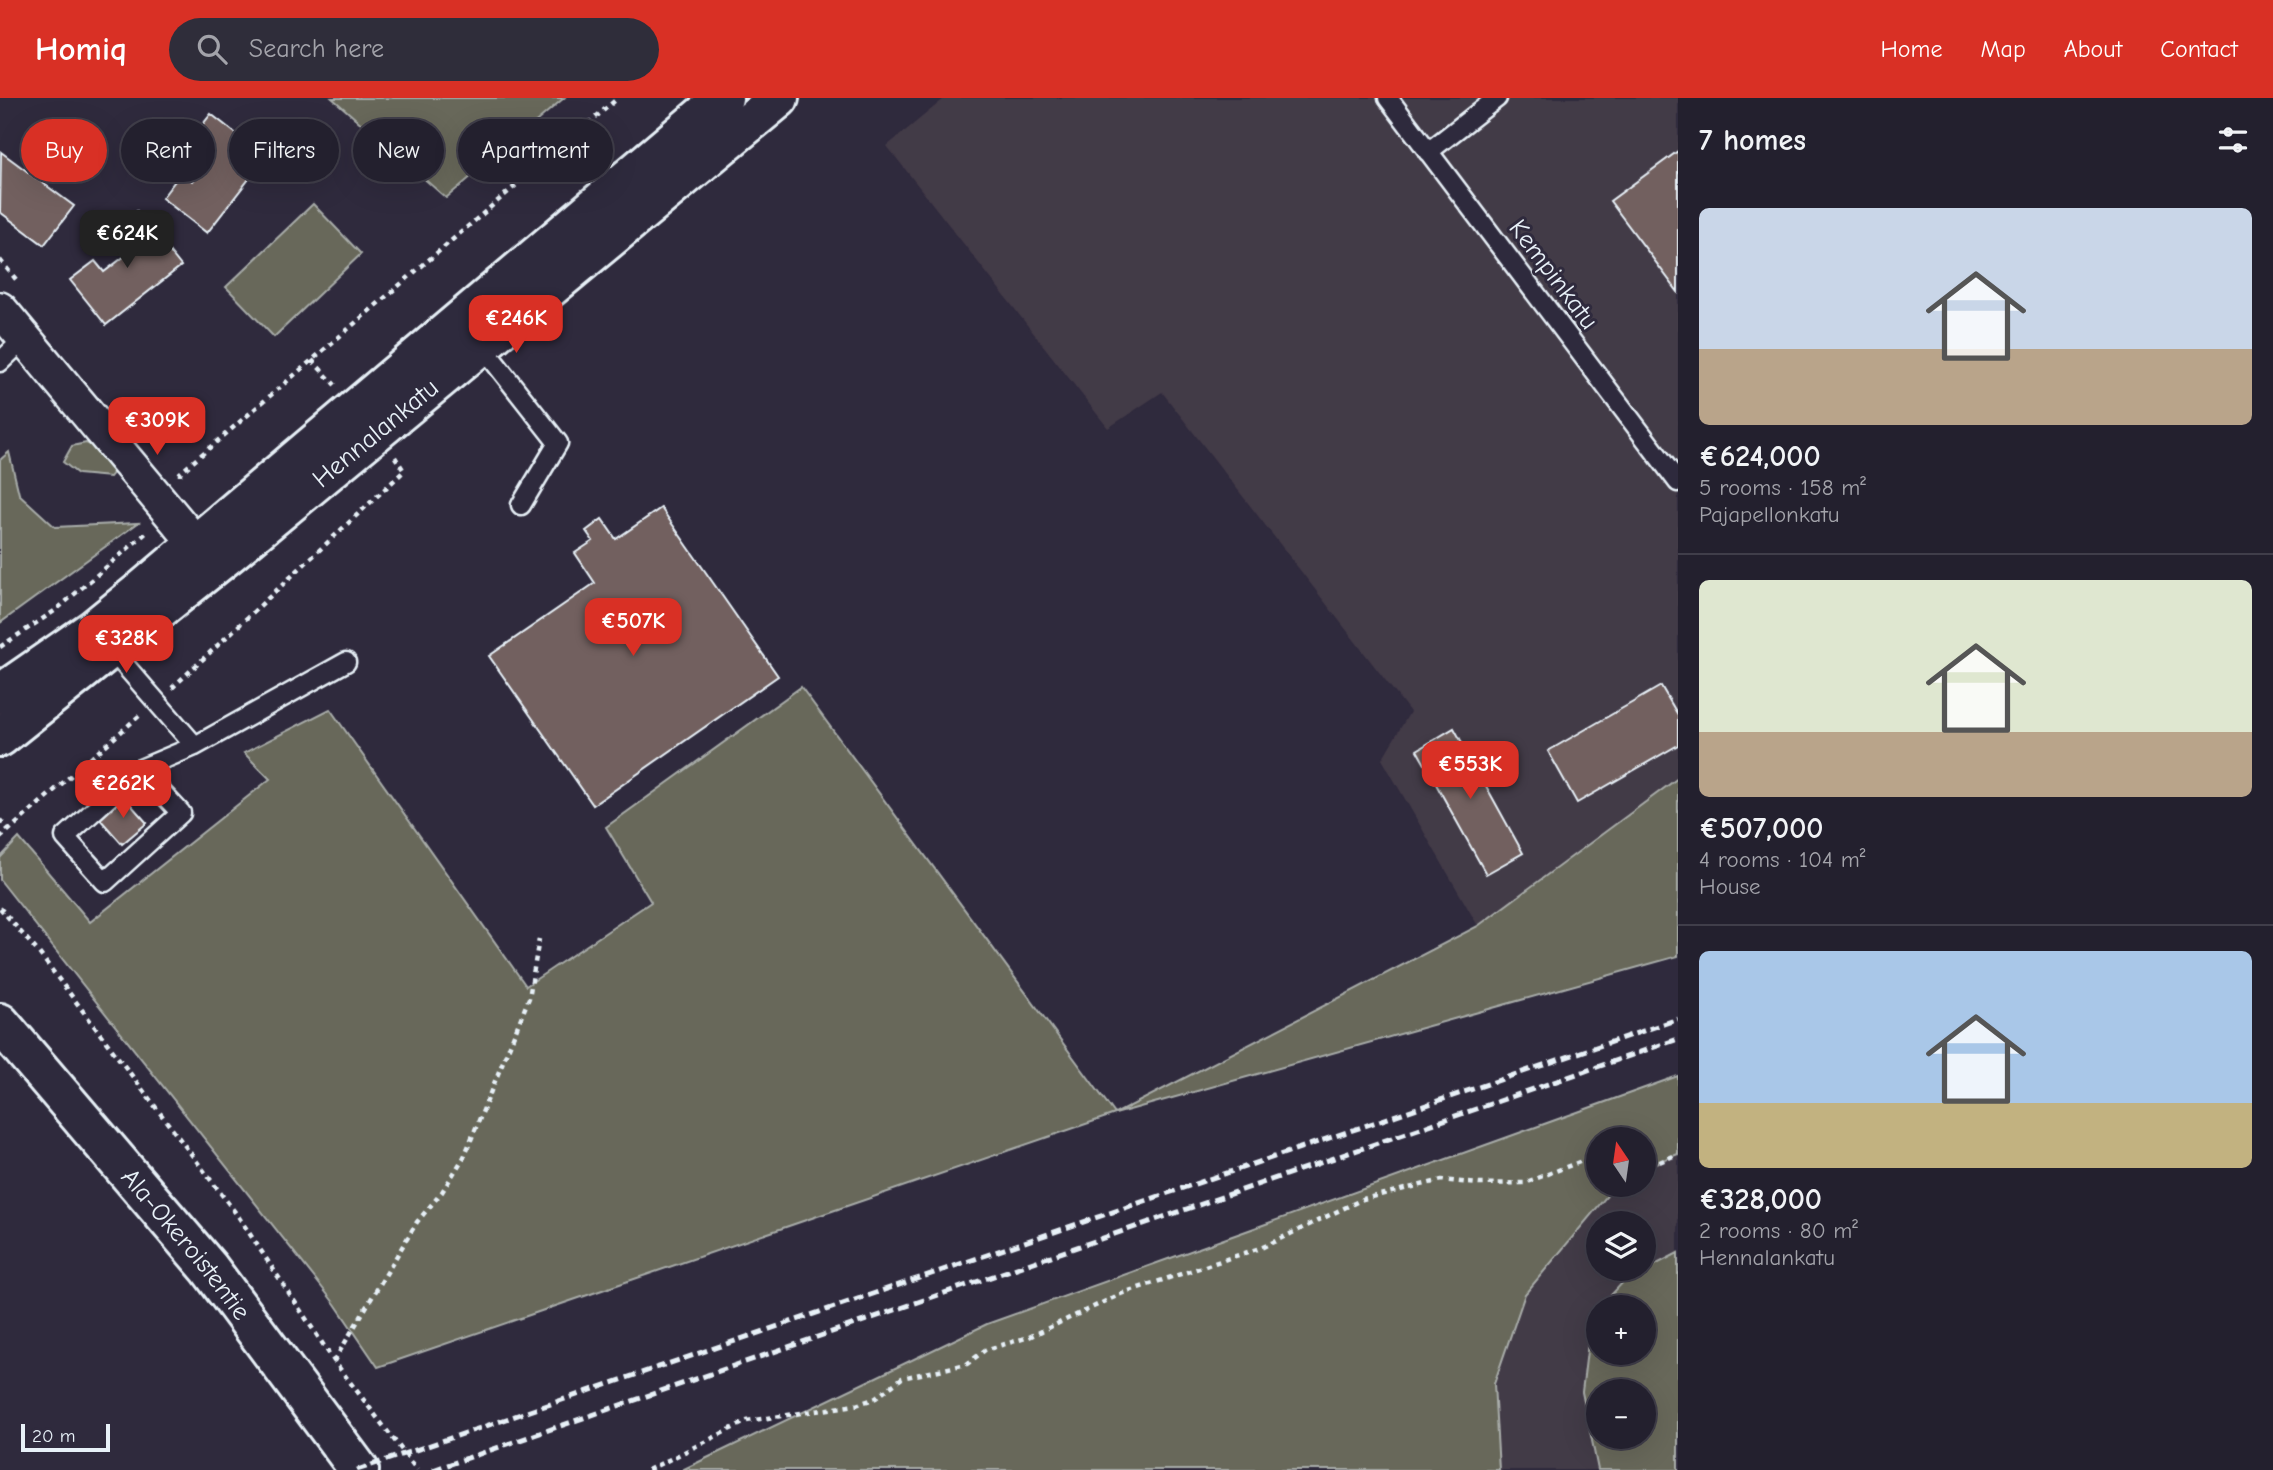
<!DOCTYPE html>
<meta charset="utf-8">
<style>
body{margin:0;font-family:"Comic Neue",sans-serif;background:#2f2d3a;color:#f1f3f6;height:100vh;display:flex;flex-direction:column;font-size:26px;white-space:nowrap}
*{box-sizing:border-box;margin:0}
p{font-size:23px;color:#a3a3aa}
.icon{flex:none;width:38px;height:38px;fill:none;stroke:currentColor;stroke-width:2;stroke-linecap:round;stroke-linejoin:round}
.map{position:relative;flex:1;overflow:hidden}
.sheet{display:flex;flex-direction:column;background:#23202e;width:595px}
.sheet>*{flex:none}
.hud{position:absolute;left:21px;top:21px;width:665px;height:63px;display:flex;gap:14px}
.needle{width:46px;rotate:347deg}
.fabs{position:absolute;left:1586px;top:1029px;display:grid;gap:14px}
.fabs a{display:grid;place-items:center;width:70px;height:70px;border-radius:50%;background:#23202e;box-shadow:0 7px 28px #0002,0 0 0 2px #403e4a;font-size:35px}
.scale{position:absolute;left:21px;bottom:18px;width:89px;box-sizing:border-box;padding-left:7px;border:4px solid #e8f1f8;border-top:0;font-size:19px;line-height:24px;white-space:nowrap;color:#e8f1f8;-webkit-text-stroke:5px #2f2a3d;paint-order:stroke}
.price{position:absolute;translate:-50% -60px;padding:0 16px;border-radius:14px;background:#d93025;color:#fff;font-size:23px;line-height:46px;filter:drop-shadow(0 2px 4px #0008)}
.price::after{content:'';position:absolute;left:50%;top:42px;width:21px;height:16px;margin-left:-10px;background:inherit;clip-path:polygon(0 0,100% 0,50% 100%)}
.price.current{background:#222;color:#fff}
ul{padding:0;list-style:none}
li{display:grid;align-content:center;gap:14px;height:371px;padding:0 21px}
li+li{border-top:2px solid #403e4a}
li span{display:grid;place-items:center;height:217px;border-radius:10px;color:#555}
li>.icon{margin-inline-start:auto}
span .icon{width:126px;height:126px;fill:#fffc;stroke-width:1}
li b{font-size:30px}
h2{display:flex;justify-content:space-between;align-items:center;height:84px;padding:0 21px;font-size:30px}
.pill{padding:0 24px;border-radius:32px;background:#23202e;box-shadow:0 7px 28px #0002,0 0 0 2px #403e4a;font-size:24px;line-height:63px}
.pill.current{background:#d93025;color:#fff}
header{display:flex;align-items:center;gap:42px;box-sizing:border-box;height:98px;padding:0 35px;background:#d93025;color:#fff}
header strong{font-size:33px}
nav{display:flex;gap:38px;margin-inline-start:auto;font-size:24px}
.search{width:490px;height:63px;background:#2f2d3a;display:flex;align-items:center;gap:18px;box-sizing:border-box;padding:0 24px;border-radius:38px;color:#a3a3aa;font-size:26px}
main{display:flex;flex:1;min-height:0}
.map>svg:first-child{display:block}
</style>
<header>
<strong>Homiq</strong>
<div class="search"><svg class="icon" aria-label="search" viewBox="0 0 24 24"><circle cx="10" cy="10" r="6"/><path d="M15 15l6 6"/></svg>Search here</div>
<nav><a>Home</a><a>Map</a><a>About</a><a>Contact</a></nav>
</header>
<main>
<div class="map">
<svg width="1678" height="1372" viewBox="0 0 1678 1372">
<rect width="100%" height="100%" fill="#2f2a3d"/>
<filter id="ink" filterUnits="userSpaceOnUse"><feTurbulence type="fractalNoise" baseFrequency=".0143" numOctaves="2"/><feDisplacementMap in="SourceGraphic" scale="14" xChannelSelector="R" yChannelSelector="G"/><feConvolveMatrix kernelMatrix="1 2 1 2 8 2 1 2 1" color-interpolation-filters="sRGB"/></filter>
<g filter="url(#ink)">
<!-- built -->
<path fill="#433a47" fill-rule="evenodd" d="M945 0H1678V680L1478 828 1382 661 1410 614 1162 294 1108 330 887 48Z
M1678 1056V1372H1499L1494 1286 1525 1196 1616 1087H1643V1070ZM1598 1125H1643V1171H1598ZM1598 1209H1643V1255H1598ZM1598 1293H1643V1339H1598Z"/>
<!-- green -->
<path fill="#67685a" stroke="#a8aca9" stroke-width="2" fill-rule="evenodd" d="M332 0H564L446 100Z
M313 106 361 156 274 239 226 189Z
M86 345 95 349 114 374 110 379 78 376 63 364 72 348Z
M9 354 19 396 55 429 138 425 0 525V362Z
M801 589 1115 1016 1478 828 1678 680V858L1115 1016 378 1269 335 1206 0 782V760L19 740 90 824 270 681 244 655 330 611 526 888 651 804 606 729Z
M1678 978V1056L1643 1070V1041H1598V1087H1616L1525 1196 1494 1286 1499 1372H682L987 1226Z
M1678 1155V1372H1598L1582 1294 1591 1220 1598 1212V1255H1643V1209H1600L1624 1183ZM1598 1293H1643V1339H1598Z"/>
<!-- building -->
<path fill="#72605f" stroke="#e8f1f8" stroke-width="2" d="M211 16 266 59 207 135 162 100 181 75 192 83 210 62 188 45Z
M1678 53V194L1610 103Z
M1 54 74 108 44 147 0 114Z
M137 113 181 168 106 227 70 182 95 163 104 174 126 157 109 136Z
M661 410 778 578 593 707 489 558 595 485 575 455 593 443 586 433 602 421 616 441Z
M1661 588 1678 617V647L1577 705 1548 653Z
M1454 630 1523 755 1486 776 1417 652Z
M124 699 147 725 122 746 99 720Z"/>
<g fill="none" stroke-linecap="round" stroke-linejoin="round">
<!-- lane casing -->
<g stroke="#e8f1f8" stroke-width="23">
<path id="lane" d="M1388 0 1678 384
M1428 54 1497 0
M478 243 558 345 521 407
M0 264 24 241
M108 548 195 648
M140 671 181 715 105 784 65 739 140 671 195 648 346 564"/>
</g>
<!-- street casing -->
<g stroke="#e8f1f8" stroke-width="38">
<path id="street" d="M0 211 212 465"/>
</g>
<!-- secondary casing -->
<g stroke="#e8f1f8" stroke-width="44">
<g id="secondary">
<path d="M0 596 94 531 142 492 723 0"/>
<path id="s1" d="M0 639 231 454 779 0"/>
</g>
</g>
<!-- primary casing -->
<g stroke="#e8f1f8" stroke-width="44">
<g id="primary">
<path id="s2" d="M0 925 209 1170 359 1372"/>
</g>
</g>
<!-- path -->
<path stroke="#e8f1f8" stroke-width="4.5" stroke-dasharray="5 5" stroke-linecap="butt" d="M0 162 19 185
M312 262 335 287
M180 378V375L618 0
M0 549 56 512 146 435
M172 590 404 373 395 359
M0 722 9 732
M0 740 139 618
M0 810 39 855 238 1118 334 1263 417 1372
M1643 1044 1655 1066 1678 1056
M334 1263 417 1124 442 1094 464 1059 529 900 539 841
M648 1372 747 1323 856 1307 876 1300 902 1280 967 1266 985 1252 1029 1239 1123 1195 1263 1149 1363 1101 1442 1082 1479 1086 1524 1085 1598 1057"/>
<!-- lane -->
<use href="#lane" stroke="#2f2a3d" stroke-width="18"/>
<!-- street -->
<use href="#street" stroke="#2f2a3d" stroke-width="33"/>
<!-- secondary -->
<use href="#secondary" stroke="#2f2a3d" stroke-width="38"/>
<!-- primary -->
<use href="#primary" stroke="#2f2a3d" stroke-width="38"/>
<!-- rail -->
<path stroke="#e8f1f8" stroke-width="5" stroke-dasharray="10 5" stroke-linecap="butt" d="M357 1372 1678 921
M433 1372 1678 941"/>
</g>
</g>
<g text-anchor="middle" stroke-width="6" stroke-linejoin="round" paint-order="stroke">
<!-- street labels -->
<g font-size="26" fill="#e8f1f8" stroke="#2f2a3d">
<text transform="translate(1554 176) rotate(53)" y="9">Kempinkatu</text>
<text dy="9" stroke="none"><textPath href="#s1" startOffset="483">Hennalankatu</textPath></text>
<text dy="9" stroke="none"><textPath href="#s2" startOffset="289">Ala-Okeroistentie</textPath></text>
</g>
</g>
</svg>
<div class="fabs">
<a><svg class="needle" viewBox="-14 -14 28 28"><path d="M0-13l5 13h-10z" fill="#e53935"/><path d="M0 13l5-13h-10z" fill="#a3a3aa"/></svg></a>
<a><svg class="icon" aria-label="layers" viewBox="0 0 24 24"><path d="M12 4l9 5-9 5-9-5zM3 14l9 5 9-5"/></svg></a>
<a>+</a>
<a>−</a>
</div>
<div class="scale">20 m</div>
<b class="price current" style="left:127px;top:172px">€624K</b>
<b class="price" style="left:516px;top:257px">€246K</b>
<b class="price" style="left:157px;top:359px">€309K</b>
<b class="price" style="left:633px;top:560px">€507K</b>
<b class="price" style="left:126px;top:577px">€328K</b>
<b class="price" style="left:1470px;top:703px">€553K</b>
<b class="price" style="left:123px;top:722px">€262K</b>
<div class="hud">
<a class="pill current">Buy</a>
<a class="pill">Rent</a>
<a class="pill">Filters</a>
<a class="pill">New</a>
<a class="pill">Apartment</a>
</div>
</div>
<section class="sheet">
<h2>7 homes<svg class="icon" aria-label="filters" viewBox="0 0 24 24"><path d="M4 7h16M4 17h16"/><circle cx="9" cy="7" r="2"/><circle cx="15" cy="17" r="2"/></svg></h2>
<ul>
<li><span style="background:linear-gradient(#c9d6e8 65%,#b9a48a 0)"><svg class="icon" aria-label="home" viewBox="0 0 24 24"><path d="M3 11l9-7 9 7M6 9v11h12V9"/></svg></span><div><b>€624,000</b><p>5 rooms · 158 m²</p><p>Pajapellonkatu</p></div></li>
<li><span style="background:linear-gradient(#dfe7d0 70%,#b9a48a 0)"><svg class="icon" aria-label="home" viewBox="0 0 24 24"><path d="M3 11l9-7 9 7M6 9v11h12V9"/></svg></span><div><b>€507,000</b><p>4 rooms · 104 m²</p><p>House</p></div></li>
<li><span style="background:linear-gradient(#a9c7e8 70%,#c2b280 0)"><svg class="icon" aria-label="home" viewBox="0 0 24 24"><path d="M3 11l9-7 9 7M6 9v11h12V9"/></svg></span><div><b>€328,000</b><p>2 rooms · 80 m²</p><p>Hennalankatu</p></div></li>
</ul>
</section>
</main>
